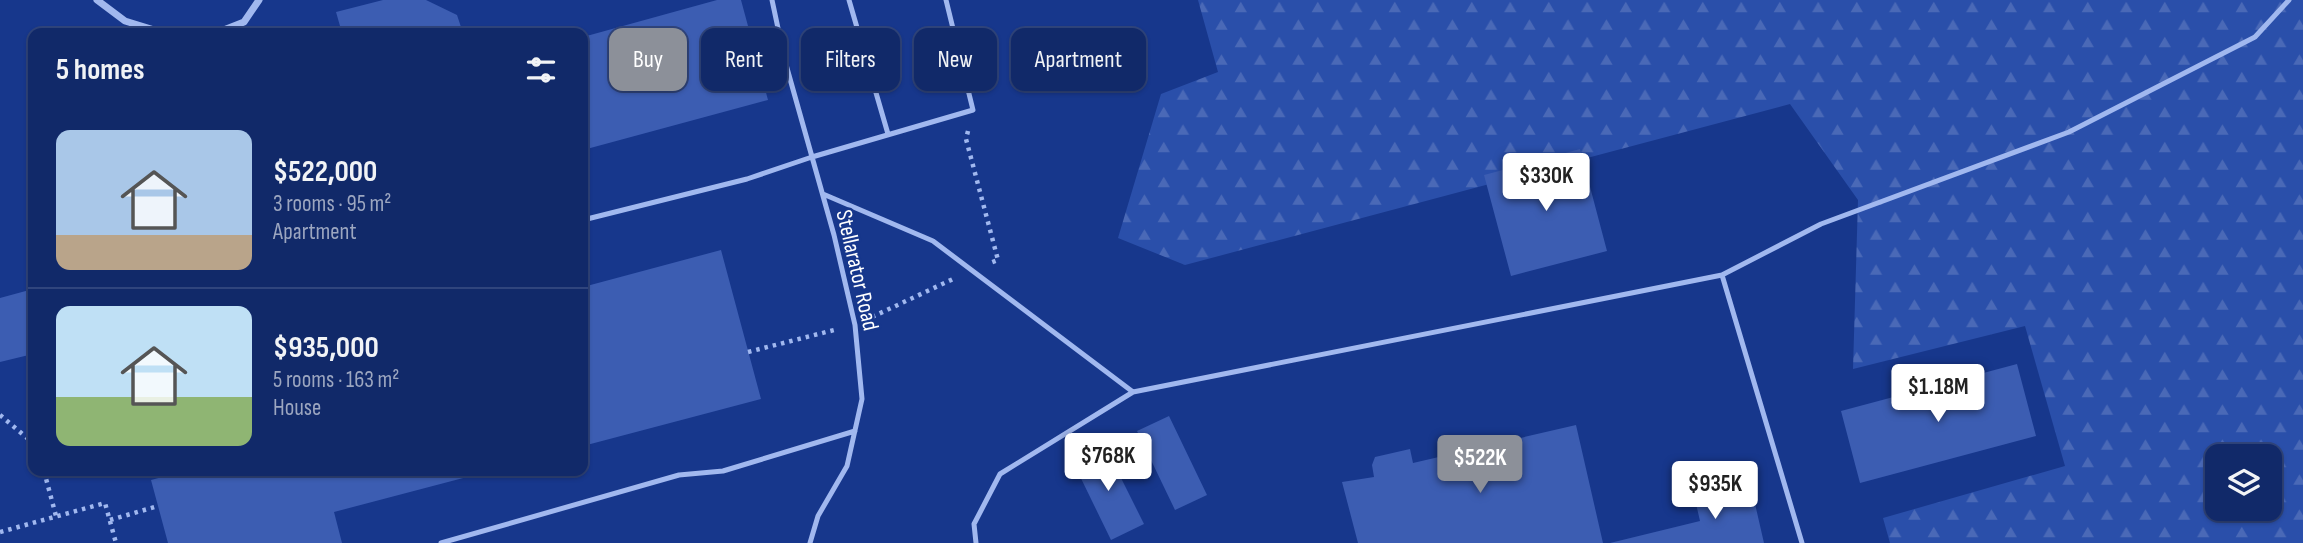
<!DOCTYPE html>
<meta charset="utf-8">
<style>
body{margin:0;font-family:"Sofia Sans Condensed",sans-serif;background:#1a316f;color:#f1f3f6;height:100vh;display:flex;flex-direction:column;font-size:26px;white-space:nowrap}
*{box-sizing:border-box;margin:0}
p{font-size:23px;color:#9ca6c0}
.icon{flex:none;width:38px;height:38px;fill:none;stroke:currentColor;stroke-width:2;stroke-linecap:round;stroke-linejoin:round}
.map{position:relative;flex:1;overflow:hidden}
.details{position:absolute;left:28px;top:28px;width:560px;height:448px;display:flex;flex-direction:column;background:#112969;border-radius:14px;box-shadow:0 2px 5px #0004,0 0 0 2px #30457d}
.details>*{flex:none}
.top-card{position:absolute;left:609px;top:28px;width:665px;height:63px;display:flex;gap:14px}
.fabs{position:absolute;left:2205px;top:444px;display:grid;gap:14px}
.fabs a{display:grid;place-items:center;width:77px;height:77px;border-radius:14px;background:#112969;box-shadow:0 2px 5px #0004,0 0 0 2px #30457d;font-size:35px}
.price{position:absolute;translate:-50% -60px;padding:0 16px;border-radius:7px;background:#fff;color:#222;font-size:23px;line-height:46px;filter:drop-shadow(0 2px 4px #0008)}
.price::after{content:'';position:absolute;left:50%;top:42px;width:21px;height:16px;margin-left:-10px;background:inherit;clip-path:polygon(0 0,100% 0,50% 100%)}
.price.current{background:#8c9099;color:#fff}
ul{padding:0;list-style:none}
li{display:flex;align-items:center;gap:21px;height:175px;padding:0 28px}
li+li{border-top:2px solid #30457d}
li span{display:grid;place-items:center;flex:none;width:196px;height:140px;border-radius:14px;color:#555}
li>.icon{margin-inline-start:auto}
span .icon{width:84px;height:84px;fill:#fffc;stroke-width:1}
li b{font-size:30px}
h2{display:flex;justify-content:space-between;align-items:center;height:84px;padding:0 28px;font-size:30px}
.pill{padding:0 24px;border-radius:14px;background:#112969;box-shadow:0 2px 5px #0004,0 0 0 2px #30457d;font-size:24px;line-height:63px}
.pill.current{background:#8c9099;color:#fff}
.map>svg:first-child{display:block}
</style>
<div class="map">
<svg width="2303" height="543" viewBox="0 0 2303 543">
<defs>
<pattern id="forest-firs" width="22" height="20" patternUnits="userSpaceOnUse" patternTransform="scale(1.75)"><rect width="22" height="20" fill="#2a4faa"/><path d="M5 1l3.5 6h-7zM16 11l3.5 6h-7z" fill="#4a69b7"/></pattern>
</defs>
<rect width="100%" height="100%" fill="#17378c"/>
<!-- forest -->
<path fill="url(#forest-firs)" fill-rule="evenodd" d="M1198 0H2303V543H1890L1883 518 2065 466 2025 326 1853 369 1858 200 1790 104 1185 265 1118 238 1161 94 1218 72ZM2217 457H2270V509H2217Z"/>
<!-- building -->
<path fill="#3c5db2" d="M383 0H426L457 15 463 33H342L336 12Z
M717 0H741L768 100 583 150V37Z
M1580 149 1607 251 1511 276 1484 175Z
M721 250 761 399 583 446V287Z
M33 289V354L0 362V298Z
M2017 364 2036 436 1860 483 1841 411Z
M1169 416 1207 495 1175 510 1137 431Z
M1576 425 1603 543H1358L1342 482 1374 477 1372 465 1375 457 1410 449 1413 463Z
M1105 446 1144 524 1111 540 1073 462Z
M185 471H485L486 472 334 512 342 543H168L151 480Z
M1750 482 1764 543H1610L1700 521 1694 495Z"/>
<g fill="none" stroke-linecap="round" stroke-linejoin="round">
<!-- path -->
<path stroke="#a1b8ef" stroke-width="4.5" stroke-dasharray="3.5 5" stroke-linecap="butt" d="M968 131 966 139 998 260 990 263
M872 317 953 279
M748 352 838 329
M0 415 33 443
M44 471 56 516
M110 520 158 506
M0 532 105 503 116 543"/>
<!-- lane -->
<path stroke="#a1b8ef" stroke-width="5" d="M772 0 785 61 834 235 855 325 862 399 847 466 818 516 810 543
M849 0 888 134
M823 194 933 241 1133 392
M583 220 747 179 812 157 973 110 946 0
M1722 275 1821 224 2069 132 2255 37 2289 0
M441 543 679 475 723 471 855 431
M976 543 974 524 1000 474 1133 392 1722 275 1802 543"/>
<!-- street -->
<path stroke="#a1b8ef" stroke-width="7" d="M97 0 125 21 164 33
M216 33 244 22 259 0"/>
</g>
<g text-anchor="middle" stroke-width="5" stroke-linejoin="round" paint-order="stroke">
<!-- street labels -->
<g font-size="23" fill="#fff" stroke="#17378c">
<text transform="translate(858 270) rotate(77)" y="8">Stellarator Road</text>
</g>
</g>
</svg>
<div class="fabs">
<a><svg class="icon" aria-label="layers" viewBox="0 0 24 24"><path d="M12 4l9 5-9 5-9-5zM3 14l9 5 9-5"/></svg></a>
</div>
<b class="price" style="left:1546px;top:213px">$330K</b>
<b class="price" style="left:1938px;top:424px">$1.18M</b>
<b class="price" style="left:1108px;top:493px">$768K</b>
<b class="price current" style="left:1480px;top:495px">$522K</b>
<b class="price" style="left:1715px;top:521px">$935K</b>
<div class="top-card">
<a class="pill current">Buy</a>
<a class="pill">Rent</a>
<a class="pill">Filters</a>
<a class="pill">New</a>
<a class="pill">Apartment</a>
</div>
<section class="details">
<h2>5 homes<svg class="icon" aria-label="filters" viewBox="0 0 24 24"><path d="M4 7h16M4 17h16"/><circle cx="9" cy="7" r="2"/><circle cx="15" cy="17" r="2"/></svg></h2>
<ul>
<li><span style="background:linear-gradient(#a9c7e8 75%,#b9a48a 0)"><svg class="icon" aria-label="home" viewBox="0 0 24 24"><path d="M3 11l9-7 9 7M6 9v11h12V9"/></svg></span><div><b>$522,000</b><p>3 rooms · 95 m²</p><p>Apartment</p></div></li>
<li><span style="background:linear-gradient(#bfe0f5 65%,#8fb573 0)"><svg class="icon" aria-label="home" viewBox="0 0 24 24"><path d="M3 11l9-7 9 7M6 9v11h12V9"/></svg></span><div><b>$935,000</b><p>5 rooms · 163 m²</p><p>House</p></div></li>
</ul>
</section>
</div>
